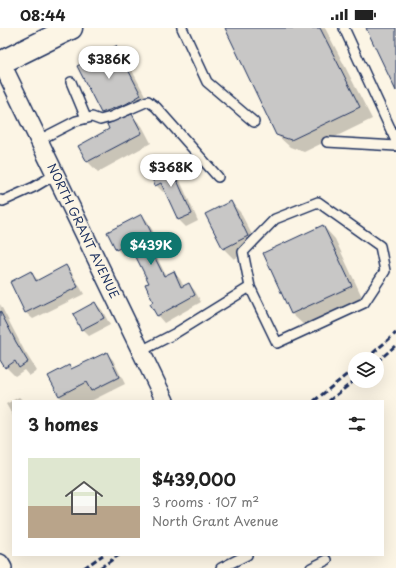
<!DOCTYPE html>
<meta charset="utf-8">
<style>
body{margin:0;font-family:"Playpen Sans",sans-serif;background:#f2f2f2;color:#222;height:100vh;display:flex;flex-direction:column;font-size:15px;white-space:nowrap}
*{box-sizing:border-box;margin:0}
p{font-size:13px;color:#767676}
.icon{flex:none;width:22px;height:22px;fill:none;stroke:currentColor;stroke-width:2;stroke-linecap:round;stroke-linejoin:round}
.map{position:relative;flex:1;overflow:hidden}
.panel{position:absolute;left:12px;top:372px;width:372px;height:156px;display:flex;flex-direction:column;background:#fff;border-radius:0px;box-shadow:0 4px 16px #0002}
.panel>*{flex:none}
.tools{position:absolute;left:348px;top:324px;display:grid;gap:8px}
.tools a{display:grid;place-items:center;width:36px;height:36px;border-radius:50%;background:#fff;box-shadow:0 4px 16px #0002;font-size:20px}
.price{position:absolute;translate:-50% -34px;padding:0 9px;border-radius:14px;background:#fff;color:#222;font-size:13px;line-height:26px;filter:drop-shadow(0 1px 2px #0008)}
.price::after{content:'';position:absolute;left:50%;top:24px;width:12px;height:9px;margin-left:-6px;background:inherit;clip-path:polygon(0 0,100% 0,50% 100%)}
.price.selected{background:#0f766e;color:#fff}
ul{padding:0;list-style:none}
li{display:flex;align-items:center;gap:12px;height:100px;padding:0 16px}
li+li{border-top:1px solid #e0e0e0}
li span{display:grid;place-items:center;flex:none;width:112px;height:80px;border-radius:0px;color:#555}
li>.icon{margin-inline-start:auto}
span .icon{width:48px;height:48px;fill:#fffc;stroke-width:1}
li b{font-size:17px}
h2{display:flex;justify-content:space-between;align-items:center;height:48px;padding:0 16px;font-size:17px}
.status{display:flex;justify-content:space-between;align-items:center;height:28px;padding:0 20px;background:#fff;direction:ltr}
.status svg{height:11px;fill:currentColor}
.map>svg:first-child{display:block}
</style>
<div class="status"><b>08:44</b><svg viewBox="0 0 49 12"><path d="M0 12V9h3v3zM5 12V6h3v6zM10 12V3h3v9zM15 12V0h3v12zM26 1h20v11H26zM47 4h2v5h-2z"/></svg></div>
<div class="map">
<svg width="396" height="540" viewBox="0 0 396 540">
<rect width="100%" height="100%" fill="#fcf5e5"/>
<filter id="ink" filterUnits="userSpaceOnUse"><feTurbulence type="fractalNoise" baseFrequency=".025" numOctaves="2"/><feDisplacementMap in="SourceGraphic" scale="8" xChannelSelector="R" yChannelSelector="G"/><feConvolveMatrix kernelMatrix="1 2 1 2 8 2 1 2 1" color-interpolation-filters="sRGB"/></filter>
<g filter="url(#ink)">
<!-- shadow -->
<path fill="#0003" d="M226 0H325L372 91 304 124 290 119 277 107Z
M115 19 125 29 150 77 131 87 142 98 151 115 98 144 88 134 80 118 111 101 112 95 102 85 78 39Z
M167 133 174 139 198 193 186 199 179 192 166 162 163 164 156 157Z
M231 174 240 184 258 218 234 231 224 221 207 186Z
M142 187 148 194 157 211 150 215 166 248 174 245 180 251 184 259 189 256 195 263 201 274 164 295 158 288 151 277 155 275 150 255 134 223 124 228 117 221Z
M323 198 335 211 363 271 305 298 292 286 264 226Z
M66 238 72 245 84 266 33 291 26 285 11 255 31 245 39 253Z
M95 275 102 282 110 297 89 308 82 301Z
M0 276 25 324 37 343 29 348 24 342 15 348 0 333Z
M106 325 113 332 125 356 91 373H59L62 372 49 348 69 338 72 342Z
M19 369 23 373H13V388L6 376Z"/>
<!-- building -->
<path fill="#c8c7c6" stroke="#1b2f5e" d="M225 0H320L360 79 291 112 276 107Z
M366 0H396V63Z
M116 18 141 67 126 76 101 85 77 38Z
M132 86 142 105 87 134 78 118 109 101 107 96Z
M168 132 192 186 178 192 161 155 155 158 148 141Z
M231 173 248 208 223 221 205 186Z
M142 186 151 204 144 208 164 248 174 243 181 259 189 255 195 267 157 288 150 276 153 274 145 256 149 255 129 215 116 222 107 204Z
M323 197 352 258 291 286 263 225Z
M66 237 78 259 25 285 10 254 31 243 36 253Z
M95 274 104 290 81 302 73 286Z
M0 283 16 314 28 334 19 340 15 333 5 340 0 332Z
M107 324 119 349 91 363 86 354 59 368 48 348 69 337 71 341Z"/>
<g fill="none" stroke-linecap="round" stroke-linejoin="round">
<!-- lane casing -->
<g stroke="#1b2f5e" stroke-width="12">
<path id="lane" d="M182 0 207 54 254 94
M344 0 396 113
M71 54 86 90
M39 112 76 93 92 89 100 92 111 89 148 73 156 79 218 149
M327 114 396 118
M0 172 3 173 34 159 56 146
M141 323 174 306 250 259 243 224 275 191 318 174 380 218 385 243 364 275 277 315 250 259
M221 540 247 527
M311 540 327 532"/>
</g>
<!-- street casing -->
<g stroke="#1b2f5e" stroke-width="20">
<g id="street">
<path id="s1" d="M1 34 165 373"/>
<path d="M0 535 3 540"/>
</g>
</g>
<!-- secondary casing -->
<g stroke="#1b2f5e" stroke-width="25">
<path id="secondary" d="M0 35 71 0"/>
</g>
<!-- lane -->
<use href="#lane" stroke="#fcf5e5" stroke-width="9"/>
<!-- street -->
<use href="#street" stroke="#fcf5e5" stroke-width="17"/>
<!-- secondary -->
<use href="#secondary" stroke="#fcf5e5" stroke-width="22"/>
<!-- rail -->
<path stroke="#1b2f5e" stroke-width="3" stroke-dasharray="6 3" stroke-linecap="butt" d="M366 331 396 305
M377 334 396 317
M314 373 355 340
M329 373 355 352
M84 540 103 527
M100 540 119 527"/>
</g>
</g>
<g text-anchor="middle" stroke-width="3" stroke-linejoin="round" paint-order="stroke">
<!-- street labels -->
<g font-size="12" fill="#1b2f5e" stroke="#fcf5e5">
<text dy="4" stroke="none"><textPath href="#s1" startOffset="188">NORTH GRANT AVENUE</textPath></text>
</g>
</g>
</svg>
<div class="tools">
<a><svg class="icon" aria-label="layers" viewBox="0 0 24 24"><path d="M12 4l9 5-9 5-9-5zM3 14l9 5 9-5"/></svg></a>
</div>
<b class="price" style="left:109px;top:52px">$386K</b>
<b class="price" style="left:171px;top:160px">$368K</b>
<b class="price selected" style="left:151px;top:238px">$439K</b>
<section class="panel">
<h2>3 homes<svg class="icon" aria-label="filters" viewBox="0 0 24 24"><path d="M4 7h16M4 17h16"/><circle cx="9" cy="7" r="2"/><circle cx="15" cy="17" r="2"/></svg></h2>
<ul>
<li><span style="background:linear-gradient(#dfe7d0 60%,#b9a48a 0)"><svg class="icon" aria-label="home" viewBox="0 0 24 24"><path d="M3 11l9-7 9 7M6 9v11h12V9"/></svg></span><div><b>$439,000</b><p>3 rooms · 107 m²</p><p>North Grant Avenue</p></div></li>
</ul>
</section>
</div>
